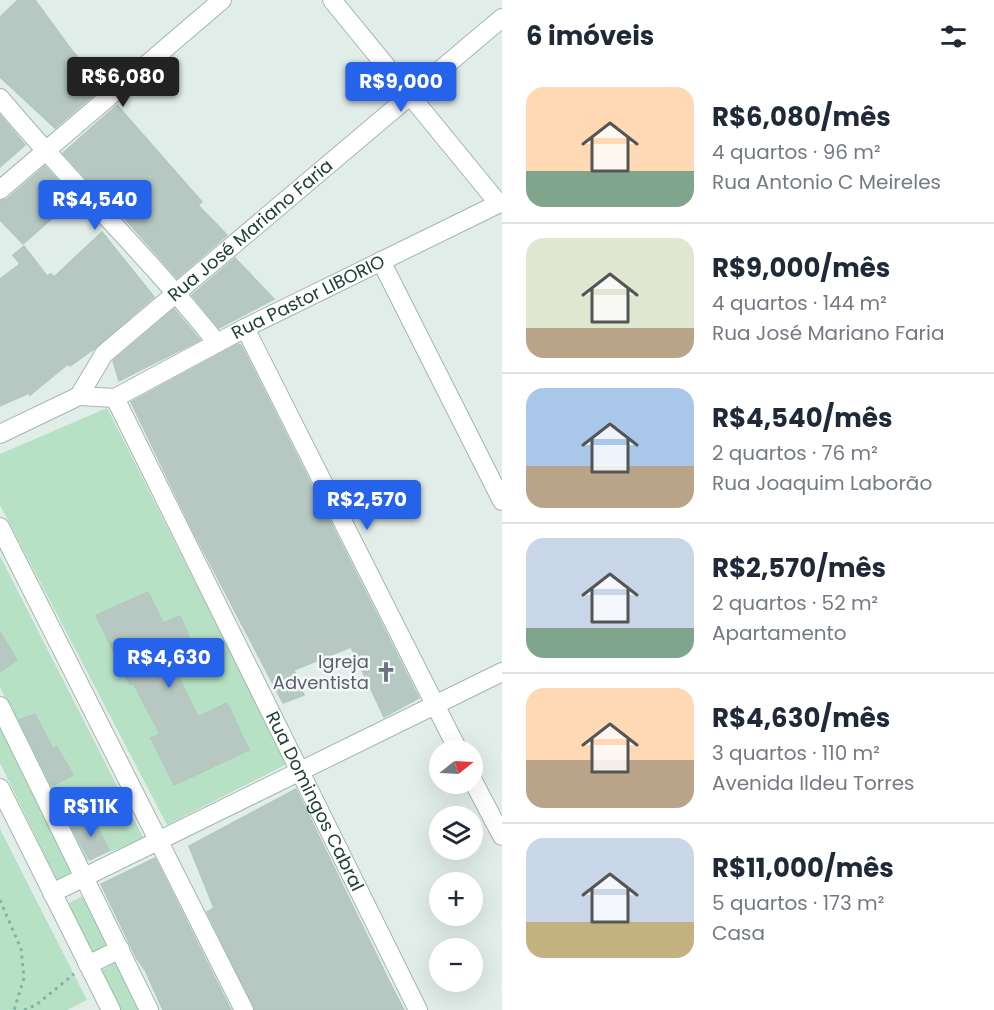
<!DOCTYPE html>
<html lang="pt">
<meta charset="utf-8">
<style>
body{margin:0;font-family:Poppins,sans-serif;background:#f2f2f3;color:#1f2937;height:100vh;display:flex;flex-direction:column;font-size:22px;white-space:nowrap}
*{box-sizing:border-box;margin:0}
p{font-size:20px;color:#747a83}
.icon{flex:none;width:33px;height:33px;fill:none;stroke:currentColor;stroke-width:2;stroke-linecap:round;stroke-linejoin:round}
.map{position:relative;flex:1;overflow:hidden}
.side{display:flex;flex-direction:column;background:#fff;width:492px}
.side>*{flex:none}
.needle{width:39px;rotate:72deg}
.fabs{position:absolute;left:429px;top:740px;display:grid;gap:12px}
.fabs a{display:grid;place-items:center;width:54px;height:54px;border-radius:50%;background:#fff;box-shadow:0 6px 24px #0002;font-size:30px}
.price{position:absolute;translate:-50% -51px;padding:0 14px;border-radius:6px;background:#2563eb;color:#fff;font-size:20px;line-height:39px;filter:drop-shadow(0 2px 3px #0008)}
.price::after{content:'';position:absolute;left:50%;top:36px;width:18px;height:14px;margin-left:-9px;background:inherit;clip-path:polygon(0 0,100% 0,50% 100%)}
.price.current{background:#222;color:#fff}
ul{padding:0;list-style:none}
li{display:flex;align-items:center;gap:18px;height:150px;padding:0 24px}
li+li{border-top:2px solid #e0e1e3}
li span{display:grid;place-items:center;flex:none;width:168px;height:120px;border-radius:18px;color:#555}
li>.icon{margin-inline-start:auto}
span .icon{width:72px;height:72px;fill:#fffc;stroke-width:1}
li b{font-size:26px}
h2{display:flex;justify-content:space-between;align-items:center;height:72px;padding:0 24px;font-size:26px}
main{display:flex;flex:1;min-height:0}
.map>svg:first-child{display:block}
</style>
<main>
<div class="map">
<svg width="502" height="1010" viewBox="0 0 502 1010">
<rect width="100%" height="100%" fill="#e1ede8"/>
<!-- green -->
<path fill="#b7e1c4" d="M107 408 287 764 167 825 0 505V454Z
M0 556 144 839 83 862 0 687Z
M0 725 71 872 57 880 0 763Z
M0 829 87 1000 67 1010H0Z
M85 895 110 943 93 954 67 904Z
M117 962 140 1010H121L102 970Z"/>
<!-- building -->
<path fill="#b6c8c1" stroke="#b2c8c0" stroke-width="1.5" d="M18 0H35L73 52 105 85 55 128 0 77V17Z
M117 105 202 202 198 205 227 235 177 278 93 182 91 184 63 153Z
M0 115 25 145 0 167Z
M45 166 74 199 23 244 0 220V201L7 199Z
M102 232 154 297 94 349 70 366 68 364 30 395 29 393 0 406V279L20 264 13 255 24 246 47 276 51 274 54 277Z
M235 258 274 299 219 328 192 295Z
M174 309 200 340 119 381 113 361Z
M238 344 241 345 419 698 384 717 351 647 294 670 304 695 283 703 194 533 131 402Z
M148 592 163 623 180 616 195 650 179 657 183 665 175 669 198 717 227 703 249 750 174 785 151 738 160 734 133 683 130 685 96 615Z
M0 632 17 660 0 672Z
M35 714 53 749 57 747 73 775 52 786 19 720Z
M296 789 392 987 404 1010H255L207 912 214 908 189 846Z
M92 815 109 850 90 860 72 828Z
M155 858 231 1010H163L145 970 137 959 101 884Z"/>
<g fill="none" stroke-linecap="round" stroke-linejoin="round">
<!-- street casing -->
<g stroke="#a3b6b0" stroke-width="20">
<g id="street">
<path d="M332 0 499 204"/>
<path d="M0 98C70 182 149 257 217 343"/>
<path d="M0 190 222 0"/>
<path d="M381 261 502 501"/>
<path d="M245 328 458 750"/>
<path d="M79 396 115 398"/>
<path id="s1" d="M115 398 418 1010"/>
<path id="s2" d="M115 398 245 328 502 202"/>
<path id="s3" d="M0 434 79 396 104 354 502 18"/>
<path d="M0 527 244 1010"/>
<path d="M472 779 502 836"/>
<path d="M52 893 502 672"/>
</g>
</g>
<!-- secondary casing -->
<g stroke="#9ebab1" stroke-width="20">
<path id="secondary" d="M0 706 149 1010
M0 788 111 1010
M88 965 120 949"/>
</g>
<!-- path -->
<path stroke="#7db5a6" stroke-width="3" stroke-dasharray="3 4.5" stroke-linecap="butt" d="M0 900 21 949 24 978 14 1010
M24 1010 36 1005 74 974"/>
<!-- street -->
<use href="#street" stroke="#fff" stroke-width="18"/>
<!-- secondary -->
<use href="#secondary" stroke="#fff" stroke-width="18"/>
</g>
<!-- icons -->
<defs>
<g id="church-bare" transform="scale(1.62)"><path d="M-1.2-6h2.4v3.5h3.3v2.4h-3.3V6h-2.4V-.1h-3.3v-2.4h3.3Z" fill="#6b7280" stroke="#f2f9f6" stroke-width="2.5" paint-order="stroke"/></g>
</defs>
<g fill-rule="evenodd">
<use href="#church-bare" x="386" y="672"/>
</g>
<g text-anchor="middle" stroke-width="5" stroke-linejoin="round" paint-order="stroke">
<!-- street labels -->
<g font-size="18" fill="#1f4039" stroke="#f2f9f6">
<text dy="6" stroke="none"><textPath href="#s3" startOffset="328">Rua José Mariano Faria</textPath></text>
<text dy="6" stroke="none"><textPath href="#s2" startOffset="218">Rua Pastor LIBORIO</textPath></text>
<text dy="6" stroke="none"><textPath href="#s1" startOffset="450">Rua Domingos Cabral</textPath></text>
</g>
<!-- worship labels -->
<g font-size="18" fill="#5b616d" stroke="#f2f9f6" text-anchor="end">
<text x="369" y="668">Igreja<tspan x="369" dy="21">Adventista</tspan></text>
</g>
</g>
</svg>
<div class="fabs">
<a><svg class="needle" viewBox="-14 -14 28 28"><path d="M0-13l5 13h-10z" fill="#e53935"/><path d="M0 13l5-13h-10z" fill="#747a83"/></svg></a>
<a><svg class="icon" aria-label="layers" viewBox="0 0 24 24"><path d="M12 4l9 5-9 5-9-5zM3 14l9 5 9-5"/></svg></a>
<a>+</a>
<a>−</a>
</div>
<b class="price current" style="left:123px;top:108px">R$6,080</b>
<b class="price" style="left:401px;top:113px">R$9,000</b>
<b class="price" style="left:95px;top:231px">R$4,540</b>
<b class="price" style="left:367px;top:531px">R$2,570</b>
<b class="price" style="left:169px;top:689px">R$4,630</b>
<b class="price" style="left:91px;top:838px">R$11K</b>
</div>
<section class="side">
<h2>6 imóveis<svg class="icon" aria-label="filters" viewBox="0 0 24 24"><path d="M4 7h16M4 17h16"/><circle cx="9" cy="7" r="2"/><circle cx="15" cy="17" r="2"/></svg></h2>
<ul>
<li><span style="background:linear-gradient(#ffd9b3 70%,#7fa58c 0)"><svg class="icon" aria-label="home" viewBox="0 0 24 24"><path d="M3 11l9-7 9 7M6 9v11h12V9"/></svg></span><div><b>R$6,080/mês</b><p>4 quartos · 96 m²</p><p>Rua Antonio C Meireles</p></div></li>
<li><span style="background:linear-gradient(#dfe7d0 75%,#b9a48a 0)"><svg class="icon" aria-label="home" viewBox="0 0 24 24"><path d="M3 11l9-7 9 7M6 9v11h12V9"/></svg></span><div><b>R$9,000/mês</b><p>4 quartos · 144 m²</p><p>Rua José Mariano Faria</p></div></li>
<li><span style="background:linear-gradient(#a9c7e8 65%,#b9a48a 0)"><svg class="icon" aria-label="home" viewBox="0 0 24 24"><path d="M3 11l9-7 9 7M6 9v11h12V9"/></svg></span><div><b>R$4,540/mês</b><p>2 quartos · 76 m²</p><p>Rua Joaquim Laborão</p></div></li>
<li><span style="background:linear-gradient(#c9d6e8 75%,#7fa58c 0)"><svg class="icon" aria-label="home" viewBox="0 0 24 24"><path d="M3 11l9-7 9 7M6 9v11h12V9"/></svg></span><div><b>R$2,570/mês</b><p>2 quartos · 52 m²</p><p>Apartamento</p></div></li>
<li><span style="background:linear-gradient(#ffd9b3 60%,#b9a48a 0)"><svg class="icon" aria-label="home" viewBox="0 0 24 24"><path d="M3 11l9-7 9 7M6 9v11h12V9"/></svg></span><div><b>R$4,630/mês</b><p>3 quartos · 110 m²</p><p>Avenida Ildeu Torres</p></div></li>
<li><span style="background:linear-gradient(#c9d6e8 70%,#c2b280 0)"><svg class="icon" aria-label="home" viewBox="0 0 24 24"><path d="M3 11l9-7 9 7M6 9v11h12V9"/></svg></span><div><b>R$11,000/mês</b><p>5 quartos · 173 m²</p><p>Casa</p></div></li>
</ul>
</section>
</main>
